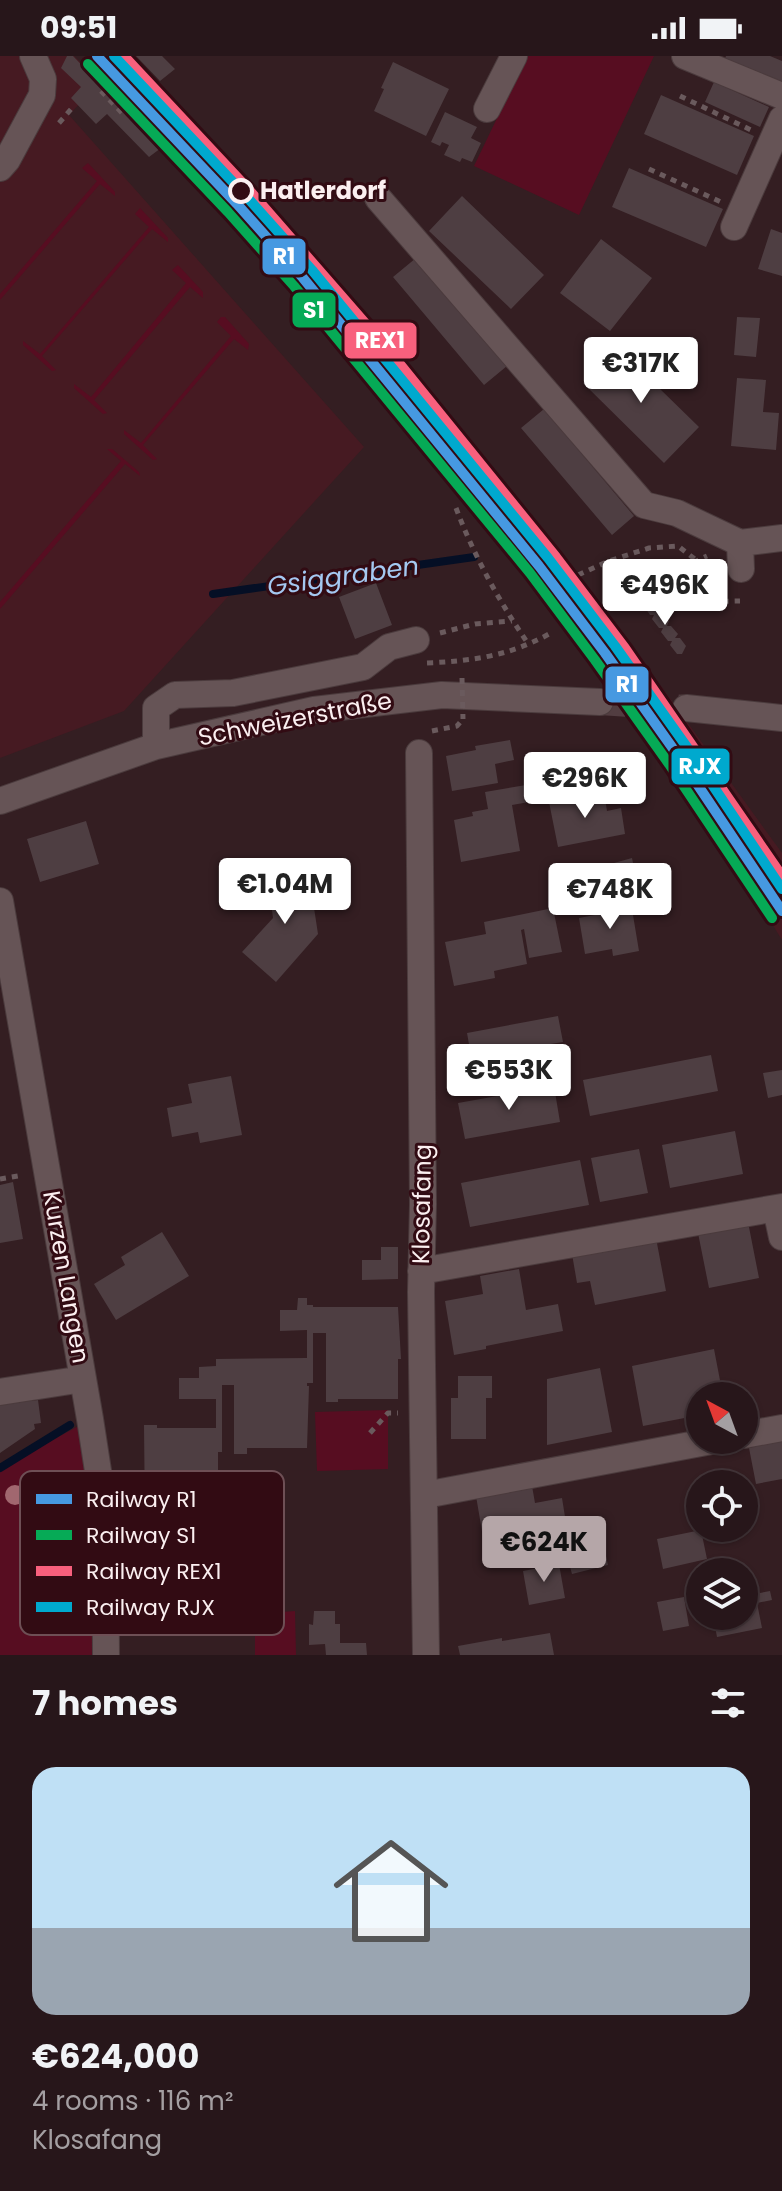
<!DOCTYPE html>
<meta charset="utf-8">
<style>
body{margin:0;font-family:Poppins,sans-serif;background:#2f1f23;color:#f1f3f6;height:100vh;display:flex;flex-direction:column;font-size:30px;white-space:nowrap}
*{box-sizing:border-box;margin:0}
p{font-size:26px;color:#a49fa2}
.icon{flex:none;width:44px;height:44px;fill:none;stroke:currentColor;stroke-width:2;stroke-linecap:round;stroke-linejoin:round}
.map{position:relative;height:1599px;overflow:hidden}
.sheet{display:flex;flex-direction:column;background:#27161a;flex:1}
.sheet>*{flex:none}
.needle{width:52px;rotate:319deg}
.buttons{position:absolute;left:686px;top:1326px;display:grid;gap:16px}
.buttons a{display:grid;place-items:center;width:72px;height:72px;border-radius:50%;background:#27161a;box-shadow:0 2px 6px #0004,0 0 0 2px #433539;font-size:40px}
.price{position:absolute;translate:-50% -68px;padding:0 18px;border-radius:8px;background:#fff;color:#222;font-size:26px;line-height:52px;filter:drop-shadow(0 2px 4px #0008)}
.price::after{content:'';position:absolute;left:50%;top:48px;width:24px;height:18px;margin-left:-12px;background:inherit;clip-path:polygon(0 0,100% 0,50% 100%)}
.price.selected{background:#b5a6a8;color:#111}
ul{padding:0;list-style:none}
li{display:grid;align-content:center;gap:16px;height:424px;padding:0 32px}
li+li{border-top:2px solid #433539}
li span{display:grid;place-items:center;height:248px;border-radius:24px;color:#555}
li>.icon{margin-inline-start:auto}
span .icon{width:144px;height:144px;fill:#fffc;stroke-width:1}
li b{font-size:34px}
h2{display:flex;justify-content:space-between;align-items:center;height:96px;padding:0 32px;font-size:34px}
.status{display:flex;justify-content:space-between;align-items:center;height:56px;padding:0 40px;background:#27161a;direction:ltr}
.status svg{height:22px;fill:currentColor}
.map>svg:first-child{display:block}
</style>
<div class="status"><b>09:51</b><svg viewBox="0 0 49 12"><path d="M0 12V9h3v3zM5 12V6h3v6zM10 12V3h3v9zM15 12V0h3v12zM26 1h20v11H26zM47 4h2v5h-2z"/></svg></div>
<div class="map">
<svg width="782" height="1599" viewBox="0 0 782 1599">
<rect width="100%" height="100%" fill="#341e22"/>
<!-- built -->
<path fill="#461a22" d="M0 0H74L100 26 69 59 364 391 124 655 0 702Z
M661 630 782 797V884L754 839 660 705H673Z"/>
<!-- green -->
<path fill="#570d21" d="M527 0H654L579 159 474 110Z
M88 107 115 136V140L100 128 0 244V238L97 125 82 112Z
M140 152 168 182V186L152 173 42 300 56 314 52 315 23 289V285L40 298 149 171 135 158Z
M178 209 203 236V242L190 231 94 344 107 357 103 358 74 332V328L91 341 186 227 172 214Z
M221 261H225L249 288 248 294 234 283 143 389 157 403 153 404 124 378V374L141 387 231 280 217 266Z
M107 393H112L139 416 140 420 125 408 0 553V546L121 405Z
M388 1354V1413L317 1415 315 1356Z
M88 1365 100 1599H0V1412Z
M295 1555 296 1599H255V1558Z"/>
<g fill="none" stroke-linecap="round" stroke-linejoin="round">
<!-- stream -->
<path stroke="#050f25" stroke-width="8" d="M213 538 474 501
M0 1412 70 1369"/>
</g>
<!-- building -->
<path fill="#4e3e42" d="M67 0H73L161 92 149 101 107 58 96 68 71 42 81 31 61 12Z
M136 0H162L175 13 160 25Z
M726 0H770L782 5V26L724 5Z
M393 6 449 33 426 80 374 55 384 33 381 32Z
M714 26 769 51 760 71 705 46Z
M661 39 754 80 737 119 644 78Z
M445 56 477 71 471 82 481 87 472 106 462 102 460 106 444 99 449 89 442 86 440 90 431 86Z
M629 112 723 153 706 191 612 151Z
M462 140 544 219 511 253 429 175Z
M771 173 782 177V220L758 213Z
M601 183 652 222 610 275 560 237Z
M416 202 507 310 484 329 393 221Z
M737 261 760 262 756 301 734 299Z
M618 292 699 371 664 407 583 327Z
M737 322 766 324 763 356 779 357 776 394 731 390Z
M544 353 634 460 612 479 521 372Z
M376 527 392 569 355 583 339 541Z
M648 544H653L660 552 658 557 662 556 669 565 667 570H671L678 578 675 582H680L686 590 682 598H677L670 589 672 585H668L661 576 663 572H659L652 563 654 559H650L644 550Z
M510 684 514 704 495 708 498 727 452 735 446 700 476 694 475 690Z
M526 729 529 746 512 749 520 795 461 806 454 764 473 760 472 756 488 753 485 736Z
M604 736 607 755 621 752 625 778 558 791 549 746Z
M86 765 99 808 40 826 27 783Z
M632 802 634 812 617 817 614 807Z
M309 819 318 878 276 926 242 896 273 862 268 823Z
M631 847 639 895 613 900 612 893 585 898 579 862 600 858 599 852Z
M553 852 562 896 529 902 524 873 521 874 527 908 494 915 495 922 454 930 445 886 486 878 484 866Z
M558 960 563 986 527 992 528 1001 473 1011 467 977Z
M711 999 718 1035 590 1060 583 1024Z
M782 1014V1039L768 1042 763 1017Z
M231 1020 242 1079 200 1087 198 1076 172 1081 167 1052 192 1047 188 1028Z
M554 1030 560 1066 465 1083 458 1047Z
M735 1075 743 1118 670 1132 662 1089Z
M639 1093 648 1137 600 1146 591 1102Z
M580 1104 589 1149 470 1171 461 1127Z
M13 1126 23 1183 0 1187V1129Z
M748 1166 759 1222 709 1232 698 1177Z
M162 1176 189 1220 116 1264 94 1228 125 1209 121 1201Z
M656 1182 666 1235 595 1249 590 1225 577 1227 572 1198Z
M381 1191H398V1223L362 1224V1204H381Z
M519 1213 526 1254 558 1248 563 1275 486 1290V1293L454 1299 445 1245 483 1238 480 1220Z
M298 1242H307V1249H313V1251H398L401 1303H398V1343H338V1346H326V1277H313V1327H307V1330H309L307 1392H247V1398H234V1329H222V1396H218V1422L216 1421V1463H157V1467H145L144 1369H157V1372H216V1343H179V1322H199V1311L216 1310V1303L307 1302V1274L280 1275V1254H297Z
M714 1293 723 1340H700V1359L643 1370 632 1310Z
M600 1312 612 1376 547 1389V1323Z
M458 1320H492V1342H486V1383H451V1342H458Z
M30 1342 31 1345 38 1344 41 1367 34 1368 35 1373 0 1397V1347Z
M782 1384V1423L756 1428 749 1392Z
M532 1430 535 1447 562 1442 566 1467 483 1481 476 1440Z
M701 1474 707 1503 663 1513 657 1483Z
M603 1487 608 1509 572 1518 566 1496Z
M559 1508 565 1542 529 1549 523 1515Z
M770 1535 772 1544 757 1547 762 1572 717 1581 713 1560H744V1540Z
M684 1541 689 1570 663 1575 657 1546Z
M314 1555H335V1568H340V1587H366L367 1599H326L325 1588 309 1589V1568L313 1569Z
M550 1577 554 1599H460L458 1590 502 1582V1585Z"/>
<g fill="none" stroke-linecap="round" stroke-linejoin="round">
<!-- minor-tunnel -->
<path stroke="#523d41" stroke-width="26" stroke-dasharray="26 13" stroke-linecap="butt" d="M600 646 686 652"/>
<!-- minor casing -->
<g stroke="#4b3b3d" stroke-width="28">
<path id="minor" d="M685 0 782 40
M487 53 514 0
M0 112 7 104 42 39 43 23 33 0
M378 142 644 449 677 457 740 487
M734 171 782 63
M740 487 782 482
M740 487 741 513
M686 652 782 662
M156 690V652L175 639 233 637 363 611 389 591 416 584
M419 697 423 1148 421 1236 426 1599
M0 745 156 690 314 654 442 639 600 646
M0 845 90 1363 105 1460 106 1599
M776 1153 782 1181
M421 1215 782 1151
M0 1336 83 1323
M744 1379 782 1372
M425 1439 717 1384"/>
</g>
<!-- path -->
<path stroke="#6a5a5d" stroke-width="5" stroke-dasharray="6 6" stroke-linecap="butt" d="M101 35 123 58
M680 40 751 74
M59 67 73 51
M649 113 721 146
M456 452C474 500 500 547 529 589
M696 505 682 546 740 545
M578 519 609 505 649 492 678 490 696 504
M628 537 707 500
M440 577 475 568 512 565
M427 607C472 605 509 600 549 578
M432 675 457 670 462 664
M0 1123 23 1119
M370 1377 388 1357H398"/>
<!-- minor -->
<use href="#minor" stroke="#665456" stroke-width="26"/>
<!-- path-bridge -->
<path stroke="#6a5a5d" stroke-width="5" stroke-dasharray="6 6" stroke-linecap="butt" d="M462 622 463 663"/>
<!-- rail-1 casing -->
<g stroke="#320b13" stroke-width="16">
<path id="rail-1" d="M97 0 237 148 303 222 539 510 605 597 679 701 782 855"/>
</g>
<!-- rail-2 casing -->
<g stroke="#320b13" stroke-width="16">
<path id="rail-2" d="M88 8 228 156 294 230 530 517 595 604 669 708 772 862"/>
</g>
<!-- rail-3 casing -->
<g stroke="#320b13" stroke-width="16">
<path id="rail-3" d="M124 0 250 135 386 291 556 501 625 592 782 820"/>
</g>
<!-- rail-4 casing -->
<g stroke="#320b13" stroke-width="16">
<path id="rail-4" d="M114 0 246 140 312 214 548 502 615 590 689 694 782 833"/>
</g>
<!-- rail-1 -->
<use href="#rail-1" stroke="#4699e1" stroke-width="10"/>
<!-- rail-2 -->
<use href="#rail-2" stroke="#06aa56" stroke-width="10"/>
<!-- rail-3 -->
<use href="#rail-3" stroke="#f8607d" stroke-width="10"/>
<!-- rail-4 -->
<use href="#rail-4" stroke="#00a9ce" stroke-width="10"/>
</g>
<!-- trees -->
<circle fill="#a1676f" cx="15" cy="1439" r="10"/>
<!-- markers -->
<circle fill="#320b13" stroke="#fbeff0" stroke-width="4" cx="241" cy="135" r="11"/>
<g text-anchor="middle" stroke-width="6" stroke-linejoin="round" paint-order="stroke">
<!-- stop labels -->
<g font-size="24" font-weight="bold" fill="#fbeff0" stroke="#320b13" text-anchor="start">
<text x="260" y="143">Hatlerdorf</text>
</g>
<!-- street labels -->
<g font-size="24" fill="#fbeff0" stroke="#320b13">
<text transform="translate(295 663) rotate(-11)" y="8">Schweizerstraße</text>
<text transform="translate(422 1148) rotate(-89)" y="8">Klosafang</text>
<text transform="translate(66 1221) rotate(80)" y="8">Kurzen Langen</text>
</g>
<!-- water labels -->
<g font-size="26" font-style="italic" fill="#a4c8f1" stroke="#320b13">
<text transform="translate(343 520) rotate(-8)" y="9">Gsiggraben</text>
</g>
</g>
<!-- legend -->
<rect x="20" y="1415" width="264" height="164" rx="12" fill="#320b13" stroke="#6e4f55" stroke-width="2"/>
<rect x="36" y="1438" width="36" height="10" fill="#4699e1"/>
<rect x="36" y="1474" width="36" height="10" fill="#06aa56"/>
<rect x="36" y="1510" width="36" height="10" fill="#f8607d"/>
<rect x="36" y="1546" width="36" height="10" fill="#00a9ce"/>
<g font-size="22" fill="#fbeff0">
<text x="86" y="1451">Railway R1</text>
<text x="86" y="1487">Railway S1</text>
<text x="86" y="1523">Railway REX1</text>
<text x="86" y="1559">Railway RJX</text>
</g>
<g stroke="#320b13" stroke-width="3">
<rect x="261" y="181" width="46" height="39" rx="8" fill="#4699e1"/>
<rect x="291" y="235" width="46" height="38" rx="8" fill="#06aa56"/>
<rect x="343" y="265" width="75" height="39" rx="8" fill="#f8607d"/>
<rect x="604" y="609" width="46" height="39" rx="8" fill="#4699e1"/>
<rect x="670" y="691" width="61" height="39" rx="8" fill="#00a9ce"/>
</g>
<g font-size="22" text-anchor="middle" font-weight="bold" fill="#fff">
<text x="284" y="208">R1</text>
<text x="314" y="262">S1</text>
<text x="380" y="292">REX1</text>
<text x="627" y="636">R1</text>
<text x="700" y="718">RJX</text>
</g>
</svg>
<div class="buttons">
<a><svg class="needle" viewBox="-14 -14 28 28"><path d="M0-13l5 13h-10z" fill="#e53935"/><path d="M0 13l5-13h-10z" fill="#a49fa2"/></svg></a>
<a><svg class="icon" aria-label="locate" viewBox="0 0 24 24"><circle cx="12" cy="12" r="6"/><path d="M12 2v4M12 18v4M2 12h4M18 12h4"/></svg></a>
<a><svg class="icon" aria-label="layers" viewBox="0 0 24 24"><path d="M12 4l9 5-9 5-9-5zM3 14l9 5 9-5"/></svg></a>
</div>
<b class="price" style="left:641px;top:349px">€317K</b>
<b class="price" style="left:665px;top:571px">€496K</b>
<b class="price" style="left:585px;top:764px">€296K</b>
<b class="price" style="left:285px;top:870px">€1.04M</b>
<b class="price" style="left:610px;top:875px">€748K</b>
<b class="price" style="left:509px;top:1056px">€553K</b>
<b class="price selected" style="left:544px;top:1528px">€624K</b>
</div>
<section class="sheet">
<h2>7 homes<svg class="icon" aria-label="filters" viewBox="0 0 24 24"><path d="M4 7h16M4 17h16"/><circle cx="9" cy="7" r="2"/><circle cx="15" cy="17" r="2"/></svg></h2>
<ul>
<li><span style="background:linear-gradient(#bfe0f5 65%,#9aa5b1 0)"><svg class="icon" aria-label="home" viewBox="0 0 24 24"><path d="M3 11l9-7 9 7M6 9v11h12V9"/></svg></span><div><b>€624,000</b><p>4 rooms · 116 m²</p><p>Klosafang</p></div></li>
</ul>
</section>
